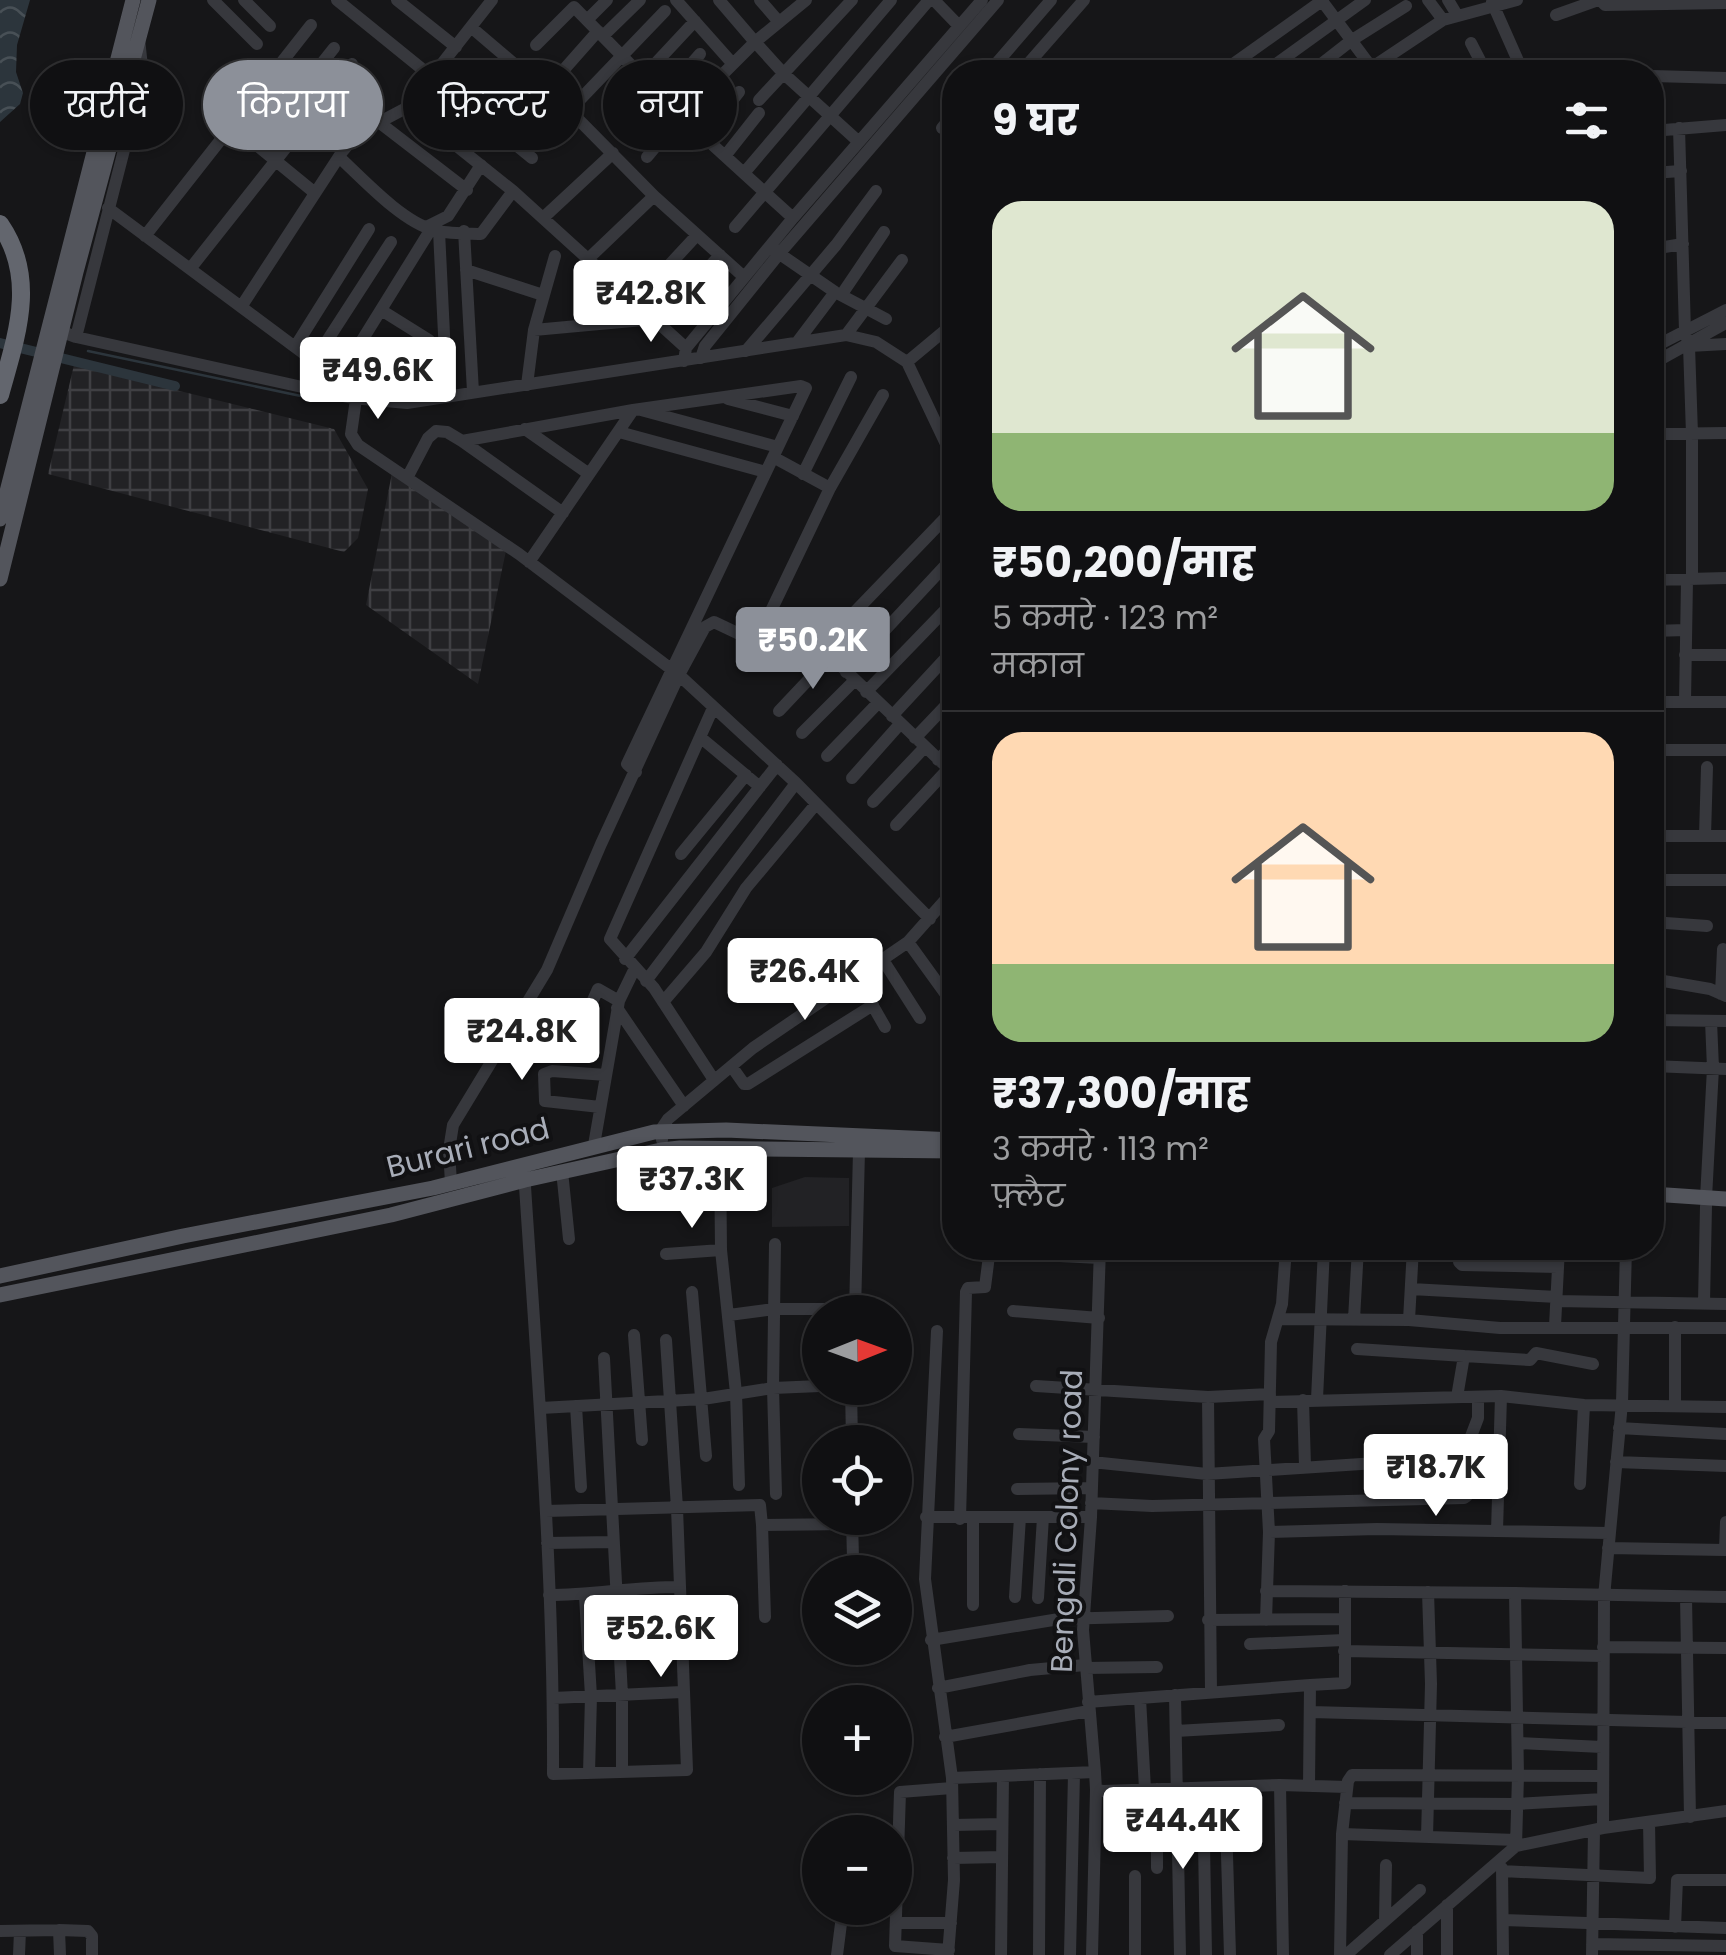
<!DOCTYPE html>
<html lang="hi">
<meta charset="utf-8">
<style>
body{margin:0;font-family:Poppins,"Noto Sans Devanagari",sans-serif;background:#19191b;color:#f1f3f6;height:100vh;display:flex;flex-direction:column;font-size:38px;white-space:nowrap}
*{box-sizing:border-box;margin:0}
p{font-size:32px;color:#9c9d9f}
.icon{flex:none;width:55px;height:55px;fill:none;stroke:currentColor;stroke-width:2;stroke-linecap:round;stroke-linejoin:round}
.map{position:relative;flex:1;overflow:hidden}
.sheet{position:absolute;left:942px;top:60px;width:722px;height:1200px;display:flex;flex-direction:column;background:#101012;border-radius:40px;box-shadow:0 2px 8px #0004,0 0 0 2px #303032}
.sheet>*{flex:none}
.top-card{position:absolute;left:30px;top:60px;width:762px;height:90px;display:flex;gap:20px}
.needle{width:65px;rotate:89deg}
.buttons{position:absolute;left:802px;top:1295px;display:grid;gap:20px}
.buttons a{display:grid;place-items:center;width:110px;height:110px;border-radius:50%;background:#101012;box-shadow:0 2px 8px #0004,0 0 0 2px #303032;font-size:50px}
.price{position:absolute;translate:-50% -85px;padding:0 22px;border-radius:10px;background:#fff;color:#222;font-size:32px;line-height:65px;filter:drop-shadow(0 2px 5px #0008)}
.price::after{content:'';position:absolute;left:50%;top:60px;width:30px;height:22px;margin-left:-15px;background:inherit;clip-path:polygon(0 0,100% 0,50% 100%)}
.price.on{background:#8c9099;color:#fff}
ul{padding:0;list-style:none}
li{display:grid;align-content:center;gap:20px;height:530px;padding:0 50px}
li+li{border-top:2px solid #303032}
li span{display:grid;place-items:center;height:310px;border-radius:30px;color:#555}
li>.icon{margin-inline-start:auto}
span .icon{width:180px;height:180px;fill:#fffc;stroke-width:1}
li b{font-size:42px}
h2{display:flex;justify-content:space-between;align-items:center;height:120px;padding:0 50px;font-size:42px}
.tag{padding:0 35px;border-radius:45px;background:#101012;box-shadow:0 2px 8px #0004,0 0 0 2px #303032;font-size:35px;line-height:90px}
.tag.on{background:#8c9099;color:#fff}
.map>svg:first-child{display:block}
</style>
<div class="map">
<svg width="1726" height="1955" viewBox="0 0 1726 1955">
<defs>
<pattern id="industrial-grid" width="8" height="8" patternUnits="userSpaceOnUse" patternTransform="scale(2.5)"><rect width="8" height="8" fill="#222225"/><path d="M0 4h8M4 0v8" fill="none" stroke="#3f3f43"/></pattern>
<pattern id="water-waves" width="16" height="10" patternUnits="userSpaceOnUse" patternTransform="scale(2.5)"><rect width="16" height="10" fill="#2c353c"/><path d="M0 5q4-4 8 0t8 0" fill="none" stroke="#485056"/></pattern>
</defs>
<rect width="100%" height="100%" fill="#161618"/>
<!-- built -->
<path fill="#222225" d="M805 1177 849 1178V1226L772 1227V1188Z"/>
<!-- industrial -->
<path fill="url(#industrial-grid)" d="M74 365 334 429 368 489 358 538 344 552 48 474Z
M393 468 507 546 478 684 366 605Z"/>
<!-- water -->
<path fill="url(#water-waves)" d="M0 0H30L17 45 16 72 23 93 20 104 0 122Z"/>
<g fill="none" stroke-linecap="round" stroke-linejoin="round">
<!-- stream -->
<path stroke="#2c353c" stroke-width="2.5" d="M88 351 315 399"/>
<!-- canal -->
<path stroke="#2c353c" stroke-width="10" d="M0 343 175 386"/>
<!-- minor -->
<path stroke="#37383d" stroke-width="12" d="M213 0 257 44
M244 0 270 26
M337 0 532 158
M397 0 456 47
M676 0 732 63
M760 0 779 22
M806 0 755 42 784 74 859 142
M934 0 959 26
M1428 0 1443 20
M1448 0 1457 15
M1600 0 1605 5 1726 3
M1322 1 1372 68
M1492 2 1523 72
M1556 15 1598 0
M587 20 607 0
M472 28 574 115 654 196 744 277
M603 36 640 0
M1471 43 1486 72
M536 45 574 7 681 116 755 42 719 0
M1429 67 1431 72
M989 72 1051 0
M1021 72 1084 0
M1222 72 1323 0
M1265 72 1365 0
M1311 72 1352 40 1406 6
M1365 72 1443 20 1517 0
M1652 76 1726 78
M545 91 598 31
M759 100 852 0
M408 107 513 191 686 348
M569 111 665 11
M611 111 695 21
M380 123 467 190
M231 124 315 193
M942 128 955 112
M1679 128 1685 331 1689 346 1692 434V579
M1652 131 1726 125
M628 136 700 54
M703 137 739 92
M256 146 334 48
M725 156 759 113
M339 157C363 179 402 222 434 230 447 234 468 233 481 234L513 191
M647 157 681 116 793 218
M744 173 891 0
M1652 173 1681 171
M108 208 338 379 352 398
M543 218 613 153
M426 227 448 216 481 165
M735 227 929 0
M439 231 447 396
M464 231 473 392
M145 236 311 25
M1652 249 1683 244
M774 250 835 292 886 319
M588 259 654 196
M190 269 352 64
M466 270 543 295
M842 294 884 232
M635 302 697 235
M241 307 342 152 357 134 408 107 492 0
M381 310 429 340
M658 323 720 255
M57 330 76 337 352 398 407 403 846 335 876 342 907 362 955 463
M534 330 654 319
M846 335 902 260
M76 337 143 76 139 39
M798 341 835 292
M1689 346 1726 344
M295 347 369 229
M1652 348 1726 310
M746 351 836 245 876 191
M701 358 705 346 779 254 998 0
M314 361 391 242
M684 361 686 348 793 218 982 0
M907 362 955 322
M1652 364 1726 323
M338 379 431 229
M527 385 534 330 555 256
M356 399 351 434 358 445 519 554 679 675 796 783 930 919
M728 399 793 416
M641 410 778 447
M525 429 589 474
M619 432 766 472
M1652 434 1726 433
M462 441 563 513
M773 457 830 488
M803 474 851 377
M407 478 428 438 436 431 447 432 462 441 633 410
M952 511 821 647 955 775
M529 562 633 410 801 386 806 388 627 764 636 772
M1652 580 1726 578
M1652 631 1686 630
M1685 655H1726
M846 672 955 555
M866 692 955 600
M1652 702H1726
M1685 702 1687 580
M713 708 610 939 654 988 714 1080
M779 711 829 658
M892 716 955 648
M802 733 854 681
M700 737 760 787
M915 738 955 696
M1652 750H1726
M827 756 878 703
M938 760 955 742
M852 778 900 724
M873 802 925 747
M951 810 955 806
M896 825 948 769
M1652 836H1726
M1705 836 1707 767
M681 854 746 775
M1655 880H1726
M1652 922 1707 926
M908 942 955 1007
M625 959 777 765
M883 960 920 1018
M857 978 885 1027
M1652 979 1710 989 1726 996
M1653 979 1654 750
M646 981 796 783
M1721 994 1723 949
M663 1002 706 952 746 888 816 804
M617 1008 684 1106
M1652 1020 1726 1021
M577 1036 598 989 619 1001
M1652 1066 1726 1069
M732 1067 744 1084H748L873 1005
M600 1107 545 1101 544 1074 552 1071 606 1075
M662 1140V1128L668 1119 753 1048 908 942 955 889
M594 1145 619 1001 635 968
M720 1149 721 1250 736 1393 739 1485
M524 1171C537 1372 554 1572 553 1774L687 1770 677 1508 666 1340
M562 1171 569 1239
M451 1183 449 1150 453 1125 547 970 601 844 679 675 705 627 714 622 752 640 758 638 830 488 883 395
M1706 1198 1713 1068 1711 1021
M1461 1248 1459 1262 1462 1265 1558 1267
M666 1254 721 1250
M1019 1254 1100 1258
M1411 1289 1557 1297
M692 1292 706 1456
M1556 1301 1726 1304
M1704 1303 1706 1206
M1013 1311 1099 1318
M855 1312 859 1151
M729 1315 774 1309H855
M1278 1319 1409 1320 1500 1328H1726
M1354 1319 1358 1248
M1409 1320 1413 1248
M1555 1326 1559 1248
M937 1331 925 1579 952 1778 954 1880 948 1955
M634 1335 642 1440
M1357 1349 1464 1356 1457 1397
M1464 1356 1530 1360 1536 1353 1593 1364
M604 1358 622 1695V1772
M1036 1386 1208 1397
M851 1388 852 1442
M1317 1399 1324 1248
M1303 1400 1305 1466
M1270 1402 1501 1396 1584 1405 1726 1407
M1675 1405V1327
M576 1406 581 1487
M541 1408 703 1399 773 1388 775 1244
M1619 1428 1726 1434
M1019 1434 1094 1437
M1092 1462 1207 1474 1422 1460
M1616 1462 1726 1466
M1580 1484 1584 1405
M1017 1489 1090 1488
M776 1494 773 1388 820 1386
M1091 1503 1152 1506 1464 1498 1467 1496 1470 1439 1478 1418V1397
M546 1511 760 1505 762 1525
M926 1517H1091
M973 1518V1605
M960 1519 966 1292 968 1288 985 1287 990 1248
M852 1520 853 1558
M1497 1531 1501 1396
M1269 1532 1377 1529 1609 1533
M547 1543 613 1542
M1608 1548 1725 1550 1726 1522
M1266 1591 1515 1593
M549 1595C592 1595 634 1587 678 1587
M585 1597 591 1696 589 1773
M1015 1597 1020 1517
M1686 1597 1690 1817
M1038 1598 1043 1517
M765 1617 762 1525 852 1524
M1208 1620 1344 1619
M1266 1620 1269 1532 1264 1439 1269 1431 1271 1342 1282 1304 1286 1248
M931 1640 1059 1619 1168 1616
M1250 1644 1344 1640
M1603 1647 1726 1648
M1344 1651 1603 1656
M1085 1668 1157 1667
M1310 1685 1345 1683V1591
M938 1688 1030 1670 1085 1665
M1211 1692 1208 1397 1270 1394
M1175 1695 1180 1955
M553 1698 682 1692
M1140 1698 1145 1789
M1088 1702 1310 1685 1309 1786
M1311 1712 1726 1723
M1176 1731 1279 1725
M945 1737 1089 1711
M1518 1743 1602 1747
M1095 1772 1096 1790 1103 1791 1280 1785
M952 1778 1095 1772 1083 1630 1091 1517 1100 1248
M1203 1788 1206 1955
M1225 1788 1230 1955
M1345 1803 1517 1804 1603 1799
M953 1825 1002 1824
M1603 1828 1604 1597 1622 1403 1626 1248
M1342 1834 1348 1781 1352 1775 1602 1776
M1427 1837 1431 1684 1428 1592
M1516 1846 1518 1776 1515 1593 1726 1597
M953 1858 1002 1857
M1157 1868V1789
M1502 1868 1503 1955
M1502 1871 1650 1878 1649 1822
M1447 1905V1955
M1385 1920 1386 1865
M1503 1920 1726 1928
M896 1923H951
M1675 1927 1677 1880H1726
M0 1931 59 1930
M1592 1944 1726 1946
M949 1950 895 1946 900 1792 952 1788
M19 1955 20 1931
M60 1955 59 1930 88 1931 92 1936V1955
M837 1955 843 1908
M1001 1955 1003 1776
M1039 1955 1040 1774
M1070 1955 1074 1773
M1092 1955 1096 1790
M1135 1955V1876
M1283 1955 1280 1785 1347 1787
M1340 1955 1342 1834 1516 1840
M1346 1955 1420 1890
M1390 1955 1516 1846 1603 1828 1726 1811
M1417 1955V1931
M1592 1955 1594 1830"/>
<!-- major -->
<path stroke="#53555c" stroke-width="15" d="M0 519 133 0
M0 579 76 272 149 0
M1652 1194 1726 1199
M0 1276 183 1236 433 1188 654 1132 726 1130 955 1140
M0 1295 391 1215 525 1180 661 1150 680 1148 955 1151"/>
<!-- highway -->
<path stroke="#63666e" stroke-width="18" d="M0 224C38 279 16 337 0 395"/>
</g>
<g text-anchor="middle" stroke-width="8" stroke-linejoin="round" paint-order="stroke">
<!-- street labels -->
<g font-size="30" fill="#a8adb8" stroke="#111113">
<text transform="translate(468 1148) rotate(-14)" y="10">Burari road</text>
<text transform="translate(1067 1521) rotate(-88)" y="10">Bengali Colony road</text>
</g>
</g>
</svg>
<div class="buttons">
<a><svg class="needle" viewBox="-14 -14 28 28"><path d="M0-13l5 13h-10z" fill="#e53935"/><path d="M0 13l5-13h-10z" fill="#9c9d9f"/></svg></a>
<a><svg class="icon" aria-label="locate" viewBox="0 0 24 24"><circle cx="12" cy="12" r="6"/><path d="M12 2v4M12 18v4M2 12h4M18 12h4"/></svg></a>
<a><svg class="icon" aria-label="layers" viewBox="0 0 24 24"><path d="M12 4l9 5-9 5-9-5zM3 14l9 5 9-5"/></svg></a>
<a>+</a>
<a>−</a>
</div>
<b class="price" style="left:651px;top:345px">₹42.8K</b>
<b class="price" style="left:378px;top:422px">₹49.6K</b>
<b class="price on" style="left:813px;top:692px">₹50.2K</b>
<b class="price" style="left:805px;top:1023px">₹26.4K</b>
<b class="price" style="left:522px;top:1083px">₹24.8K</b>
<b class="price" style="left:692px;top:1231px">₹37.3K</b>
<b class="price" style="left:1436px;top:1519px">₹18.7K</b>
<b class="price" style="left:661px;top:1680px">₹52.6K</b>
<b class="price" style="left:1183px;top:1872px">₹44.4K</b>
<div class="top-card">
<a class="tag">खरीदें</a>
<a class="tag on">किराया</a>
<a class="tag">फ़िल्टर</a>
<a class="tag">नया</a>
</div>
<section class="sheet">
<h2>9 घर<svg class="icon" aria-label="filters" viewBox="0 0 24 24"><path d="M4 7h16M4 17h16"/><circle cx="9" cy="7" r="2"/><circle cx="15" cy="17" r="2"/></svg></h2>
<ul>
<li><span style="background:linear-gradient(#dfe7d0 75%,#8fb573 0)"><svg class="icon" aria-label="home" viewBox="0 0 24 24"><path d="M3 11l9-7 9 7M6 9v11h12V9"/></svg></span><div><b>₹50,200/माह</b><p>5 कमरे · 123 m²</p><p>मकान</p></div></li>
<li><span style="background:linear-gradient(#ffd9b3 75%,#8fb573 0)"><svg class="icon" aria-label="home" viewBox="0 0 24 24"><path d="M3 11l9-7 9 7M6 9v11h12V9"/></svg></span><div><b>₹37,300/माह</b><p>3 कमरे · 113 m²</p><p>फ़्लैट</p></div></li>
</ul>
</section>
</div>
